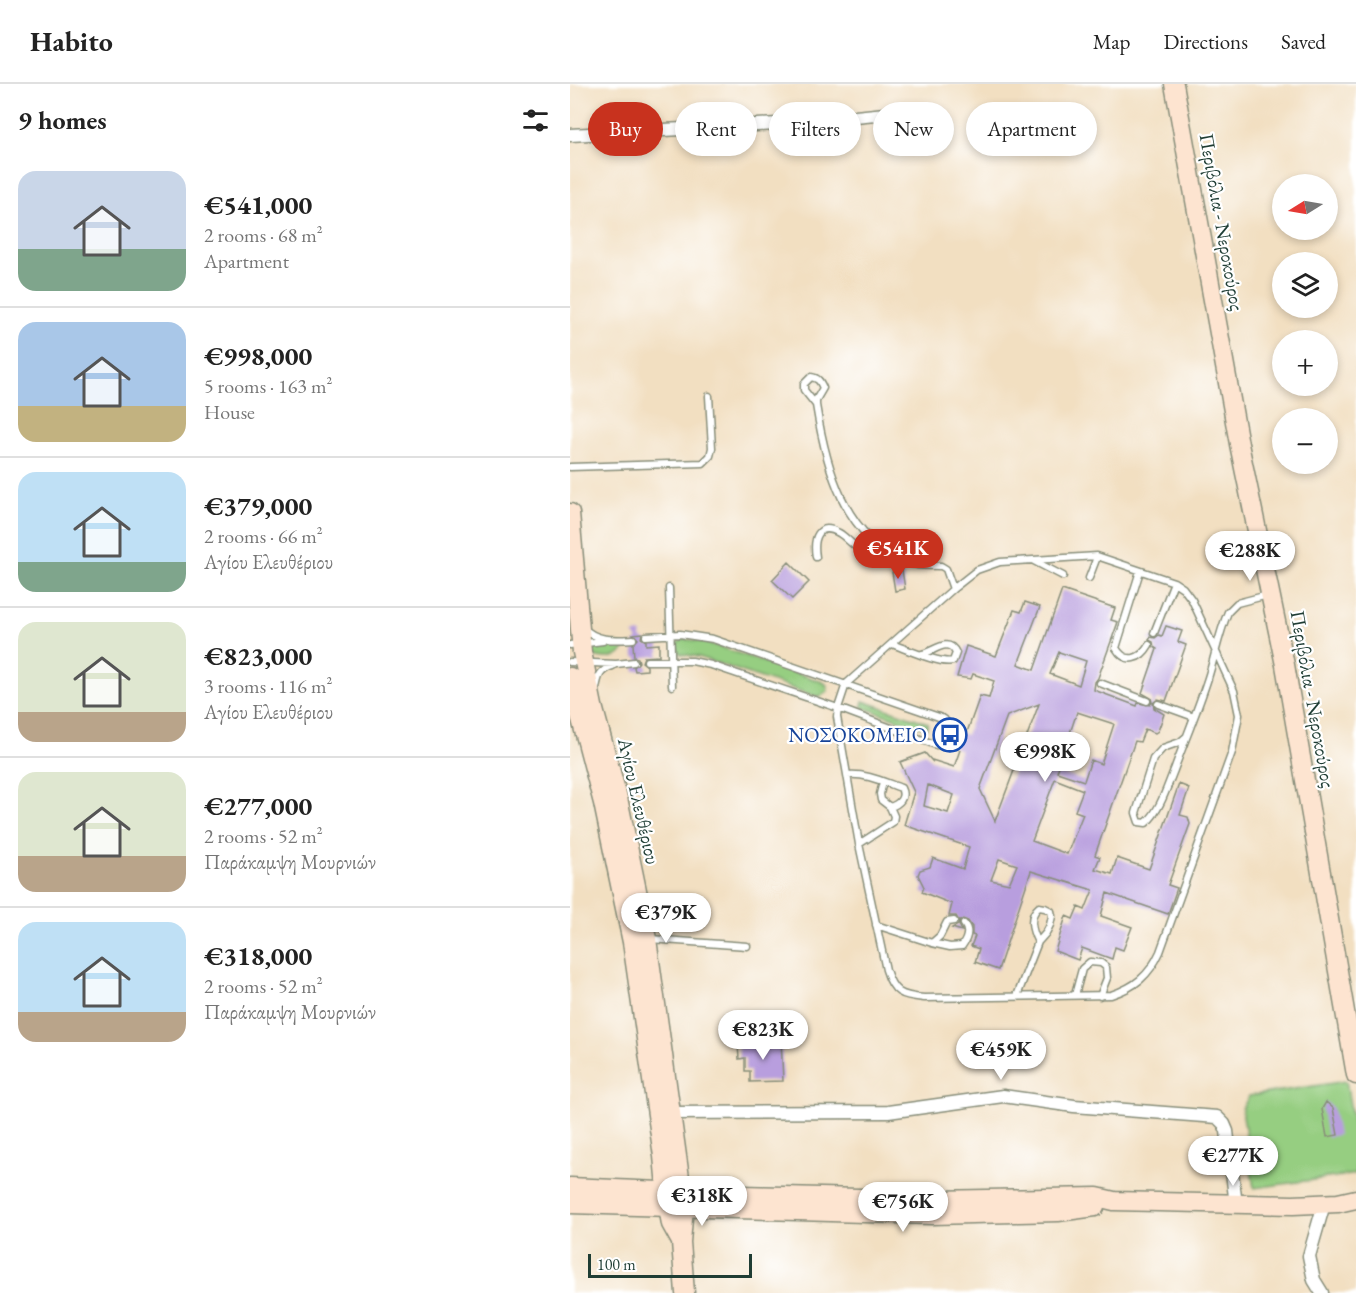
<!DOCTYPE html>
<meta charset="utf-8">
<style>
body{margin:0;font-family:"EB Garamond",serif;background:#f6f6f6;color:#222;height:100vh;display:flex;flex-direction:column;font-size:22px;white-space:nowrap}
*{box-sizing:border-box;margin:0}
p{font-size:20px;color:#767676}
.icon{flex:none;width:33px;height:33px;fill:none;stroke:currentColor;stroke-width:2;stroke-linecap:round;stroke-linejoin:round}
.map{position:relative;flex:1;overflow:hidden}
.details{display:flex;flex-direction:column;background:#fff;width:570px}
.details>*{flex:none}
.banner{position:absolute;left:18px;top:18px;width:570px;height:54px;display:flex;gap:12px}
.needle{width:39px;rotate:259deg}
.controls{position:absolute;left:702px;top:90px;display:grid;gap:12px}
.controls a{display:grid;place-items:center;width:66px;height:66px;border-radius:50%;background:#fff;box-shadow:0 3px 9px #0003;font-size:30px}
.scale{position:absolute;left:18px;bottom:15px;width:164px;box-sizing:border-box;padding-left:6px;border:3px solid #1f3d34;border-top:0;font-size:16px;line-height:21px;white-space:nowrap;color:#1f3d34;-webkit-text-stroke:4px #fff;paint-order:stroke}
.price{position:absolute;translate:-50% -51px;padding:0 14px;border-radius:21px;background:#fff;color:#222;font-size:20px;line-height:39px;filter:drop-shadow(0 2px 3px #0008)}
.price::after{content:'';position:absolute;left:50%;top:36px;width:18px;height:14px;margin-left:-9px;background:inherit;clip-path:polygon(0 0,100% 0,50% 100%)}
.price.active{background:#c8321e;color:#fff}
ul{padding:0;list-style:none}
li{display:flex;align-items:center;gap:18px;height:150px;padding:0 18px}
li+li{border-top:2px solid #e0e0e0}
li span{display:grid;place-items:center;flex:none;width:168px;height:120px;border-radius:18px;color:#555}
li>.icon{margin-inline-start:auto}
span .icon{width:72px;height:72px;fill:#fffc;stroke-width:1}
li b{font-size:26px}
h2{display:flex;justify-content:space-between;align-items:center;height:72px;padding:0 18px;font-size:26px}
.pill{padding:0 21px;border-radius:27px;background:#fff;box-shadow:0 3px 9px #0003;font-size:21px;line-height:54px}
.pill.active{background:#c8321e;color:#fff}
header{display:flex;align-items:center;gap:36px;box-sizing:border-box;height:84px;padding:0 30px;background:#fff;border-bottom:2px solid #e0e0e0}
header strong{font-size:28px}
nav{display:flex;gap:33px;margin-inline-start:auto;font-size:21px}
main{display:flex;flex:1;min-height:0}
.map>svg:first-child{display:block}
</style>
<header>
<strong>Habito</strong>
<nav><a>Map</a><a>Directions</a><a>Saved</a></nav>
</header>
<main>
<section class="details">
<h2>9 homes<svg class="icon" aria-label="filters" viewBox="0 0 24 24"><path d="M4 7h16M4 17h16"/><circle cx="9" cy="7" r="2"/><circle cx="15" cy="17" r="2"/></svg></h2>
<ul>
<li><span style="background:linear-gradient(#c9d6e8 65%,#7fa58c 0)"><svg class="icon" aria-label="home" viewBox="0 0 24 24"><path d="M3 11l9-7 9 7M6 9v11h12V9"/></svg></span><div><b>€541,000</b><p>2 rooms · 68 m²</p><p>Apartment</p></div></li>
<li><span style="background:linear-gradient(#a9c7e8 70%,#c2b280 0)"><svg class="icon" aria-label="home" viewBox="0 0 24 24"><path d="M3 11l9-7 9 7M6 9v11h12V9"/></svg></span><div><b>€998,000</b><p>5 rooms · 163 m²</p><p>House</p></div></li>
<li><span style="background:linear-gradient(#bfe0f5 75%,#7fa58c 0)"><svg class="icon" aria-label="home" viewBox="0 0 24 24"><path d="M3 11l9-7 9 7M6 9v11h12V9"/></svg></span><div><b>€379,000</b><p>2 rooms · 66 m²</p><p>Αγίου Ελευθέριου</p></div></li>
<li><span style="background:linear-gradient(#dfe7d0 75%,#b9a48a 0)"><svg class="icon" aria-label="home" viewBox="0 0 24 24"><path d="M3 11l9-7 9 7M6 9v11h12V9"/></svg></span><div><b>€823,000</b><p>3 rooms · 116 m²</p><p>Αγίου Ελευθέριου</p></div></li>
<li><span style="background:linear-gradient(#dfe7d0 70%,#b9a48a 0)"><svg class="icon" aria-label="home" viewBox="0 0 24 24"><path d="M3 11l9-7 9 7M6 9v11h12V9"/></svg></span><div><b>€277,000</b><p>2 rooms · 52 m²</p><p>Παράκαμψη Μουρνιών</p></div></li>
<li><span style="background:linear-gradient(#bfe0f5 75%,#b9a48a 0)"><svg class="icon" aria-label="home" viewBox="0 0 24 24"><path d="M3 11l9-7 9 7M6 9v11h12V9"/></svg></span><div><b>€318,000</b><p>2 rooms · 52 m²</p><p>Παράκαμψη Μουρνιών</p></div></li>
</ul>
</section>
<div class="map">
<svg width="786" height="1209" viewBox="0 0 786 1209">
<rect width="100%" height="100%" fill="#fff"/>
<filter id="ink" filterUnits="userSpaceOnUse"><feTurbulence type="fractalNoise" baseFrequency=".0167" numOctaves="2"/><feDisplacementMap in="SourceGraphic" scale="12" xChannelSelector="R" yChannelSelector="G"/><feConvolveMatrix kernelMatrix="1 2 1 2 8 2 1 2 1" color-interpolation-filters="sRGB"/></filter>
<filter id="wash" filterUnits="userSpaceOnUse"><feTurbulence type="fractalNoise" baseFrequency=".008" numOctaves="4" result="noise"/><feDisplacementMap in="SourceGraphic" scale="24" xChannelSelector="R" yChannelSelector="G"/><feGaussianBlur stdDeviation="1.35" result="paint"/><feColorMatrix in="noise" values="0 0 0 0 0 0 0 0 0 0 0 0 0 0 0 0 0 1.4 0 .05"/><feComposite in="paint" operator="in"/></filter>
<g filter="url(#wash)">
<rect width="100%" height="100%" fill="#f2dfc1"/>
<!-- green -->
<path fill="#96ce81" stroke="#5a865a" stroke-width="1.5" d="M114 555 135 558 250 597 256 600 258 607 251 612H245L129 573 111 570 108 567 107 559Z
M42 560H50L54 564C51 576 34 575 24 572L20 568 22 562Z
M293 617 358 639 356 645 292 623Z
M776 997 786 1057V1090L684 1104 672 1025 679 1012Z"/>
<g id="blocks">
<!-- building -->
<path fill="#b89ede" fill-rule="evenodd" d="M219 478 239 498 222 515 202 496Z
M332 486 335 505 325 507 322 488Z
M492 506 545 524 541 536 548 538 528 594 525 598 524 606 567 622 568 619 580 621 582 618 581 614 572 609 587 565 584 563 583 558 579 556 581 553 585 554 589 551 592 552 596 542 612 547 608 558 616 561 596 617 588 615 583 619 584 624 594 630 588 647 585 649 575 645 570 658 565 657 525 771 530 773 525 785 542 790 547 774 579 785 609 700 619 704 610 731 618 733 620 740 598 801 607 804 598 830 537 809 531 832 562 843 553 866 545 863 542 875 512 864 508 876 485 867 496 832 503 835 508 823 515 826 523 806 461 787 428 886 405 878 409 865 401 862 405 852 402 851V843L398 837 393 835 390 837 389 841 392 847 382 844 388 841 389 837 386 832H379L382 820 352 808 354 803 348 791 350 786 360 783 363 774 393 785 399 763 334 741 344 708 330 678 355 669 362 677V676L384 683 390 666 383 663V659L380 656H369L373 643 380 651H385L387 647 396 651 410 612 419 614 424 597 403 590 401 595 387 593 396 562 426 572 444 526 451 528 455 518 470 523 448 580 464 586ZM489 568 516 577 509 601 480 590ZM469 620 425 737 410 705 437 632ZM507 628 544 640 531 680 521 676 514 697 487 688ZM485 695 513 706 505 727 513 730 497 770 462 757ZM358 701 384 711 378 729 354 722ZM429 775 447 781 439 800 421 796Z
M72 549 71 554 76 557V561L89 560V572L74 573 72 578 77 582V586L65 587 64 583 69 578 68 574 64 573 63 560 68 555 63 550Z
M211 955 213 997 180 998V987H175V974L169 975 168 961 199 960V956Z
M756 1018 763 1024 768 1051 757 1053 752 1025Z"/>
</g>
</g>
<g filter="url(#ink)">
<use href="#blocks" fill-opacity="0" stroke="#888e7a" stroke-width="1.5"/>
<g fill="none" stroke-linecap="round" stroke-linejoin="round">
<!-- lane casing -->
<g stroke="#888e7a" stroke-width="9">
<path id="lane" d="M246 321 234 306V300L241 293C248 294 250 297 253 304L246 316V321C256 383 274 455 339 479 350 483 360 481 371 482L376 485 383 505
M0 383 133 379 140 372 142 364 139 312
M527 472 604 498 613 504 622 516 664 607 669 631 662 668 590 868C579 892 565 903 541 911L354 914C331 912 323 909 316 886L289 760 267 633 268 624 276 600 383 505 407 486 430 478Z
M246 473C243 455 248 437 269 449 276 453 281 460 288 464 296 468 308 467 316 468
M464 477 493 492
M570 487 546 564C556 581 571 575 579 561
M519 494 527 473
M99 504 102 602
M13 543C26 558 45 556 63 555
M584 549 604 498
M76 552 110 550 143 555 366 632 374 635 382 646
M322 560C336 565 371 581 383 577L386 569C378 552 364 568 352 570
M0 561 33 557
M77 577H122L141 581 268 624 366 661H378
M0 578 46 580 64 578
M530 599 577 617
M26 605C28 592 30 586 43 582
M588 620 624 633
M616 653 610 658 593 664 583 675 566 729 569 738 576 739C590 727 597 703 604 686 615 656 628 625 638 594 645 572 649 549 658 528L667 519 698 511
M277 691C296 689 314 698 331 704 336 714 329 720 320 723L311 716 310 710 313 698
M289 760 323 738 324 732 320 723
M384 837 377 838 370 852 362 859 380 863 392 862C397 855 400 847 394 840
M306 841 362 859
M80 855 177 862
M505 911 512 885 520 878 531 879 536 883 537 894 530 912
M447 912 468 858 476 849 480 841 482 832 481 827 475 824 469 823C458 832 462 847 468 858"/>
</g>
<!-- street casing -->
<g stroke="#888e7a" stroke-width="15">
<path id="street" d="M0 51 226 39 335 28
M101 1029 318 1028 433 1012 504 1022 647 1033 654 1040 657 1047 666 1121
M752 1209 744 1196 739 1172 754 1120"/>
</g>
<!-- secondary casing -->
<g stroke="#888e7a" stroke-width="21">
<path id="secondary" d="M604 0 669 360 715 581 786 991
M0 429 12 568 23 622 48 714 77 855 114 1123 111 1158 115 1209
M0 593 33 719 62 858 93 1072 98 1123 101 1140 111 1158
M0 1103 112 1108 132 1110 365 1116 527 1113 544 1117 723 1121 768 1119 786 1115
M0 1120 362 1131 488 1128 525 1123"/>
</g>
<!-- lane -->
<use href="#lane" stroke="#fff" stroke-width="6"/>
<!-- street -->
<use href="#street" stroke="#fff" stroke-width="12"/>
<!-- secondary -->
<use href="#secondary" stroke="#fde4d0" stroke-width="18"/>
</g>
</g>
<!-- icons -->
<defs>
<g id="bus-ring" transform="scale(1.725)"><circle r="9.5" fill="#fff" stroke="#1a4fb4" stroke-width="1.5"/><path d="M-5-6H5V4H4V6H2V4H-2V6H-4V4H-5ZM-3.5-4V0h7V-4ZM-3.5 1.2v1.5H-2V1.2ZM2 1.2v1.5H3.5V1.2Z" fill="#1a4fb4"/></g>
</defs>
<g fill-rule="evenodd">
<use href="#bus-ring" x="380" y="651"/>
</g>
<g text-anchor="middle" stroke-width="4.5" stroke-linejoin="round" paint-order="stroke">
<!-- street labels -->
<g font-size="20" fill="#1f3d34" stroke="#fff">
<text transform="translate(652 138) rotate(80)" y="7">Περιβόλια - Νεροκούρος</text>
<text transform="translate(743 615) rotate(80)" y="7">Περιβόλια - Νεροκούρος</text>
<text transform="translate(69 717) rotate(77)" y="7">Αγίου Ελευθέριου</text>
</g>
<!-- transit labels -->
<g font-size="20" fill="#164399" stroke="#fff" text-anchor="end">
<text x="357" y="658">ΝΟΣΟΚΟΜΕΙΟ</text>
</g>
</g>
</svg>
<div class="controls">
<a><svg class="needle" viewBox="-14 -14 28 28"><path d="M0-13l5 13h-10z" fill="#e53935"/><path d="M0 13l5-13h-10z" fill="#767676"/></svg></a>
<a><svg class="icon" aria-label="layers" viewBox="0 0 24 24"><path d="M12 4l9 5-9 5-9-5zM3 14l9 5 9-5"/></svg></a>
<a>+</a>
<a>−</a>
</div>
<div class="scale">100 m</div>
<b class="price active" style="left:328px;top:496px">€541K</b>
<b class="price" style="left:680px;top:498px">€288K</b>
<b class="price" style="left:475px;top:699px">€998K</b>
<b class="price" style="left:96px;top:860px">€379K</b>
<b class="price" style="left:193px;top:977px">€823K</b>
<b class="price" style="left:431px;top:997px">€459K</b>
<b class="price" style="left:663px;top:1103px">€277K</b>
<b class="price" style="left:132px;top:1143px">€318K</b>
<b class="price" style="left:333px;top:1149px">€756K</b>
<div class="banner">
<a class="pill active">Buy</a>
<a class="pill">Rent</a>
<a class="pill">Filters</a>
<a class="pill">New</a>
<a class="pill">Apartment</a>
</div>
</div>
</main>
